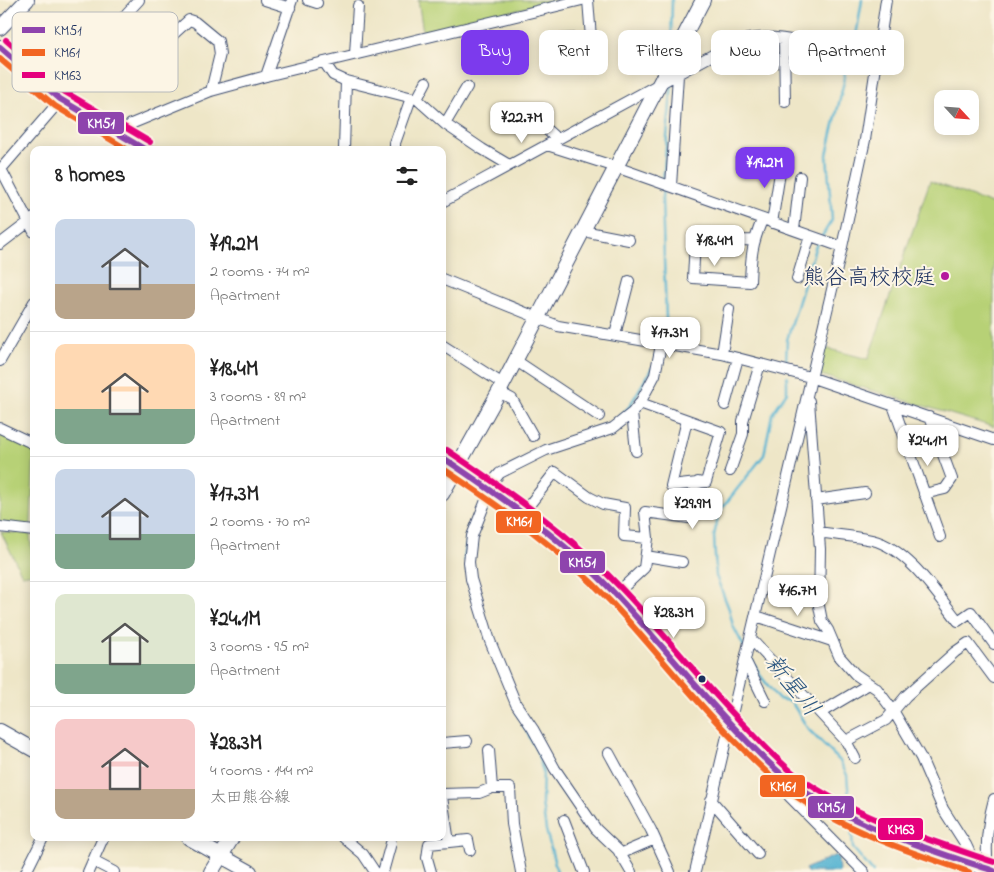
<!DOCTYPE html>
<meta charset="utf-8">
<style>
body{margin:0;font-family:"Indie Flower","Klee One",sans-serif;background:#f6f6f6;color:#222;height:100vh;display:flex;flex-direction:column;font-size:19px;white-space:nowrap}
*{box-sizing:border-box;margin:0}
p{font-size:16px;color:#767676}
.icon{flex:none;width:28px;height:28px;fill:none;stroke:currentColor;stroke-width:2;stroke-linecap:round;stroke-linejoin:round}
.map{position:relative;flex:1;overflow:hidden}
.details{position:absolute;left:30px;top:146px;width:416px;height:695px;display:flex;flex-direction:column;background:#fff;border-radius:10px;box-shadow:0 2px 12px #0003}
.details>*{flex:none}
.hud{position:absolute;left:461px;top:30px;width:458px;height:45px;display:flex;gap:10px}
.needle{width:32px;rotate:116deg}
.fabs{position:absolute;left:934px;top:90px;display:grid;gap:10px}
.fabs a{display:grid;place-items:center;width:45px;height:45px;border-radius:10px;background:#fff;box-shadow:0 2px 12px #0003;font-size:25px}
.price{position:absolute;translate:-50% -42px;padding:0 11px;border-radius:10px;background:#fff;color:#222;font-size:16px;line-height:32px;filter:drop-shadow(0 1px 2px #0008)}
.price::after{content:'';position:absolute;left:50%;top:30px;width:15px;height:11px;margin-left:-8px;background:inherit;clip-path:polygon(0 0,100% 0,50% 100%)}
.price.on{background:#7c3aed;color:#fff}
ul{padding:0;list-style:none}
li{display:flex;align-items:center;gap:15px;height:125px;padding:0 25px}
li+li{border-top:1px solid #e0e0e0}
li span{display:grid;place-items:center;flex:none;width:140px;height:100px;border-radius:10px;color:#555}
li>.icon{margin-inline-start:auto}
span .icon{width:60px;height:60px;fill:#fffc;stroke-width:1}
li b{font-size:21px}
h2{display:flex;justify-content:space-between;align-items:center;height:60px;padding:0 25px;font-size:21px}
.tag{padding:0 18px;border-radius:10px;background:#fff;box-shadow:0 2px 12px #0003;font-size:18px;line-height:45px}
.tag.on{background:#7c3aed;color:#fff}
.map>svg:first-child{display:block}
</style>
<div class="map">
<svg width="994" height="872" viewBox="0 0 994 872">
<rect width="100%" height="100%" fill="#fcf5e5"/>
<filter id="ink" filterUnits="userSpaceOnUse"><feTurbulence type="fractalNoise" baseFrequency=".02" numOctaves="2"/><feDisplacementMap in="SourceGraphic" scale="10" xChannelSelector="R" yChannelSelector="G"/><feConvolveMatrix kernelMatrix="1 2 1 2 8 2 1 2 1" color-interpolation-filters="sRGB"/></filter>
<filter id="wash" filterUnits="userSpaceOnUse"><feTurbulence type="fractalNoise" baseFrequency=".0096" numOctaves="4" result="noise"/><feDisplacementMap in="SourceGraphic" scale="20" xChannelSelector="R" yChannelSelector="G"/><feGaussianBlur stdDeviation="1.12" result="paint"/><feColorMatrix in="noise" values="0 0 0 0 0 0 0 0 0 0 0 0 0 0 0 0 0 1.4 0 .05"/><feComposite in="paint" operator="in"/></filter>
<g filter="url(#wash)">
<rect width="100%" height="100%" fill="#eee6c7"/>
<!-- green -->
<path fill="#b7d176" stroke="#69806a" d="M418 0H558L423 32Z
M930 181 994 205V427L817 374 821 347 868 359Z
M0 433 34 449 31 523 28 527 0 526Z
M1 532 30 534 34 573 22 575Z"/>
<!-- water -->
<path fill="#54b3d2" stroke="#387198" d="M836 855 838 857 839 872H807L805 869Z"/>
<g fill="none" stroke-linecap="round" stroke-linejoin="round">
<!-- stream -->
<path stroke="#54b3d2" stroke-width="2.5" d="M671 48 672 0
M850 54 855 42 862 0
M663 181 672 81
M821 238 832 220 827 155 845 77 844 69 848 59
M661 340 666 319 662 198 663 186
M786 362 787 340 815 248 818 242
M621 415 629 407 652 368
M469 530 473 519
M464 560 467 538
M744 647 733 626 729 609 716 576 714 536 719 512 764 455 772 414 787 392V376
M749 656 760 675 778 699 791 701 808 729 840 761 847 775 850 810
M517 713 537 751 543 772 542 803 546 830 557 872
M851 823 853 848 873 872"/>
</g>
</g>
<g filter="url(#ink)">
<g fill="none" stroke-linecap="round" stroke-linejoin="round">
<!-- street casing -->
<g stroke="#3b4a6e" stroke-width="12">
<path id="street" d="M265 0 290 8
M308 0 317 3
M117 28 150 60 156 58 168 39 189 20 195 22 218 41 220 54 211 91
M559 39 591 38 588 0
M784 39 785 102
M355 54 358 6
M324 62 333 75 346 81 417 99 445 124 482 149 509 165
M266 76 292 0
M417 99 426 82
M536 120 557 139
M445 124 467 87
M121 137 131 124 211 91 266 76 582 0
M547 145 616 167 842 247
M344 150 346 81
M395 150V143L411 98
M671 186 678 75
M442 202 731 45C737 43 743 40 749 39 789 31 839 55 877 68
M772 223 782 160
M794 230 800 177
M583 231 629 240
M34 232 1 169 70 89 117 28 127 13 139 0
M754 240 695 241 693 278 750 282C751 255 752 245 762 220
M0 244 34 218
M442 279 558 326 722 354 810 377 994 440
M797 279 810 236
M615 335 629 281
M442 345 503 384
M722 354 729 309
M515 360 599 416
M0 361 34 302
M499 392 512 399 533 436
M809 401 820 549 819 606 822 621 828 630 839 656 855 674 877 689 894 712 921 758 943 809 966 845 975 864
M640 403 721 432 706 482 671 486 687 420
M725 405 738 358
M893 405 940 537
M632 413 636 451
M0 428 34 444
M730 471 743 434V421L760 364
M924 494 945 489 952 479 929 417
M816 500 865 493
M523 513 555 472 589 497 603 504 625 508 624 536 648 538
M0 527 34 531
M818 532C836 535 855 536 872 540 907 548 937 594 958 621L971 612 994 644
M646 556 682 562
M616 594 644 568 648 538 645 512 689 518 698 482
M756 616 832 641
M750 638 846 741 855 758
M745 660 765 701
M820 713 869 684
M846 741 886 720 906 696 955 652 968 643 994 678
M442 743 467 741
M489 750 492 788
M609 753 651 830 670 872
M792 783 789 796 864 872
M442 794 479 793 492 788H510L512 824 521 872
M711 800 758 854
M564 820 584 872
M344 838 363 854 375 872
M449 842 468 840 470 850
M620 854 655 839
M93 861 114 872
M988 868C985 846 988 821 994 799
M26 872 43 838
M88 872 103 838
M383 872 391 843
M431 872 427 858 429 844 449 842 442 797
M631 872 618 850 596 829 555 769 533 729 516 704 490 641 471 579 469 562 472 536 494 480 500 473 546 450 613 428 632 413 640 403 655 375 661 345
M695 872 842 247 865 140 886 0"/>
</g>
<!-- secondary casing -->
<g stroke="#3b4a6e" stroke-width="16">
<path id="secondary" d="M0 28 27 0
M0 47 60 99 80 112 146 150
M442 457C504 499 566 540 616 595 663 645 705 701 755 749 767 761 780 774 794 784 854 826 925 848 994 871
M442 494 499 392 703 0
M0 731 34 750
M189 838 250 872
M211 872 232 838"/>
</g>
<!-- street -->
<use href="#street" stroke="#fff" stroke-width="10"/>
<!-- secondary -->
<use href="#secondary" stroke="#fff" stroke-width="14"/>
<!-- bus-1 casing -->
<g stroke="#fcf5e5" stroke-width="10">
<path id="bus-1" d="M0 47 60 99 146 150
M442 457C504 499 566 541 617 596 661 643 700 694 746 740 761 755 776 771 793 784 853 826 925 848 994 871"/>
</g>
<!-- bus-2 casing -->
<g stroke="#fcf5e5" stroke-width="10">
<path id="bus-2" d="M0 59 55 106 128 150
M442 468C502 508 561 549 611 602 655 649 694 701 740 746 755 761 770 777 787 790 841 829 906 851 969 872"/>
</g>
<!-- bus-3 casing -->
<g stroke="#fcf5e5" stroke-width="10">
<path id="bus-3" d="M6 40 65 92 150 142
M447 450C509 492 570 534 621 588 667 636 706 688 753 734 767 749 781 764 797 776 856 818 926 839 994 862"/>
</g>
<!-- bus-1 -->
<use href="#bus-1" stroke="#8e44ad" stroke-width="6"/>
<!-- bus-2 -->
<use href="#bus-2" stroke="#f26522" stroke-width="6"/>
<!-- bus-3 -->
<use href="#bus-3" stroke="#e5007d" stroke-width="6"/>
</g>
</g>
<!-- markers -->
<circle fill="#b5179e" stroke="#fcf5e5" stroke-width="2" cx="945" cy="276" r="5"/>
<circle fill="#1b2f5e" stroke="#fcf5e5" stroke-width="2" cx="702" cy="679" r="4.5"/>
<g text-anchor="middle" stroke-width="4" stroke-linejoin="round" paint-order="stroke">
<!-- poi labels -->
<g font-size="22" fill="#1b2f5e" stroke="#fcf5e5" text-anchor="end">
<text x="935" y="284">熊谷高校校庭</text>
</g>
<!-- water labels -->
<g font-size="24" font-style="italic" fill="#2c5781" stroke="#fcf5e5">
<text transform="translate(793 685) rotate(51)" y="8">新星川</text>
</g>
</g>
<!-- legend -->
<rect x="12" y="12" width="166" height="80" rx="8" fill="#fcf5e5" stroke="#b8babc" stroke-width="1"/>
<rect x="22" y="27" width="23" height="6" fill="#8e44ad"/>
<rect x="22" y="49" width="23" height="7" fill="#f26522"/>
<rect x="22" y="72" width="23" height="6" fill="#e5007d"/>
<g font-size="14" fill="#1b2f5e">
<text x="54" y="35">KM51</text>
<text x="54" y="57">KM61</text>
<text x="54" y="80">KM63</text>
</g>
<g stroke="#fcf5e5" stroke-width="2">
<rect x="77" y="111" width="48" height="24" rx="5" fill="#8e44ad"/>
<rect x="495" y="510" width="47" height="24" rx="5" fill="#f26522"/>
<rect x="559" y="550" width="47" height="24" rx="5" fill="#8e44ad"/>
<rect x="759" y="774" width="47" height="24" rx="5" fill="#f26522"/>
<rect x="807" y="795" width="48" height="24" rx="5" fill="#8e44ad"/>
<rect x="877" y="817" width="47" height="24" rx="5" fill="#e5007d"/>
</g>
<g font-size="14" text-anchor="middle" font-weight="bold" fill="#fff">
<text x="101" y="128">KM51</text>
<text x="519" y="526">KM61</text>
<text x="582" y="567">KM51</text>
<text x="783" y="791">KM61</text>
<text x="831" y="812">KM51</text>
<text x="901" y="834">KM63</text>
</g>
</svg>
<div class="fabs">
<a><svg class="needle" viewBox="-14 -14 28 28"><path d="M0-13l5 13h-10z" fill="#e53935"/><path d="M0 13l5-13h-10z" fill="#767676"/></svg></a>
</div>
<b class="price" style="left:522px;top:144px">¥22.7M</b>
<b class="price on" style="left:765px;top:189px">¥19.2M</b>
<b class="price" style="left:715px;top:267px">¥18.4M</b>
<b class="price" style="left:670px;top:359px">¥17.3M</b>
<b class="price" style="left:928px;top:467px">¥24.1M</b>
<b class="price" style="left:693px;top:530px">¥29.9M</b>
<b class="price" style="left:798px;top:617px">¥16.7M</b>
<b class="price" style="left:674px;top:639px">¥28.3M</b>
<div class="hud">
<a class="tag on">Buy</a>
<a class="tag">Rent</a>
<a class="tag">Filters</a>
<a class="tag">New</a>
<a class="tag">Apartment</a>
</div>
<section class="details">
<h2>8 homes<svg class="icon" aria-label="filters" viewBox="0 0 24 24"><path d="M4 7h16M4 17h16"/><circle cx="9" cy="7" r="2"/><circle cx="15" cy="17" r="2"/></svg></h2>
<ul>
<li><span style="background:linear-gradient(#c9d6e8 65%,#b9a48a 0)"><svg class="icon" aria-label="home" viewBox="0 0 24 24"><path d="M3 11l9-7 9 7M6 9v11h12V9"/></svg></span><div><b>¥19.2M</b><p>2 rooms · 74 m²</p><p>Apartment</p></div></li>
<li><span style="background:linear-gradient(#ffd9b3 65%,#7fa58c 0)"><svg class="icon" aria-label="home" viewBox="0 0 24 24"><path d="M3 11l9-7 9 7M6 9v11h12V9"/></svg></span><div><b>¥18.4M</b><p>3 rooms · 89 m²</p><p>Apartment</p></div></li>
<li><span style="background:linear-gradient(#c9d6e8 65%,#7fa58c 0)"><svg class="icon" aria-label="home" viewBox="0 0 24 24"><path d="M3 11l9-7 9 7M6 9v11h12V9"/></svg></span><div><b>¥17.3M</b><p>2 rooms · 70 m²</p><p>Apartment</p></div></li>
<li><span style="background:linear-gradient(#dfe7d0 70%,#7fa58c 0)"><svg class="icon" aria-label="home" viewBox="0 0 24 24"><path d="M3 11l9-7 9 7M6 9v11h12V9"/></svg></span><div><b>¥24.1M</b><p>3 rooms · 95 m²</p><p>Apartment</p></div></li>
<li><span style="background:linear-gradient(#f6c9c9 70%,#b9a48a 0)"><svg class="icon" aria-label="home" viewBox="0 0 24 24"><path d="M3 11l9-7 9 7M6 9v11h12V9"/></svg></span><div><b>¥28.3M</b><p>4 rooms · 144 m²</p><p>太田熊谷線</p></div></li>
</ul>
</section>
</div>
